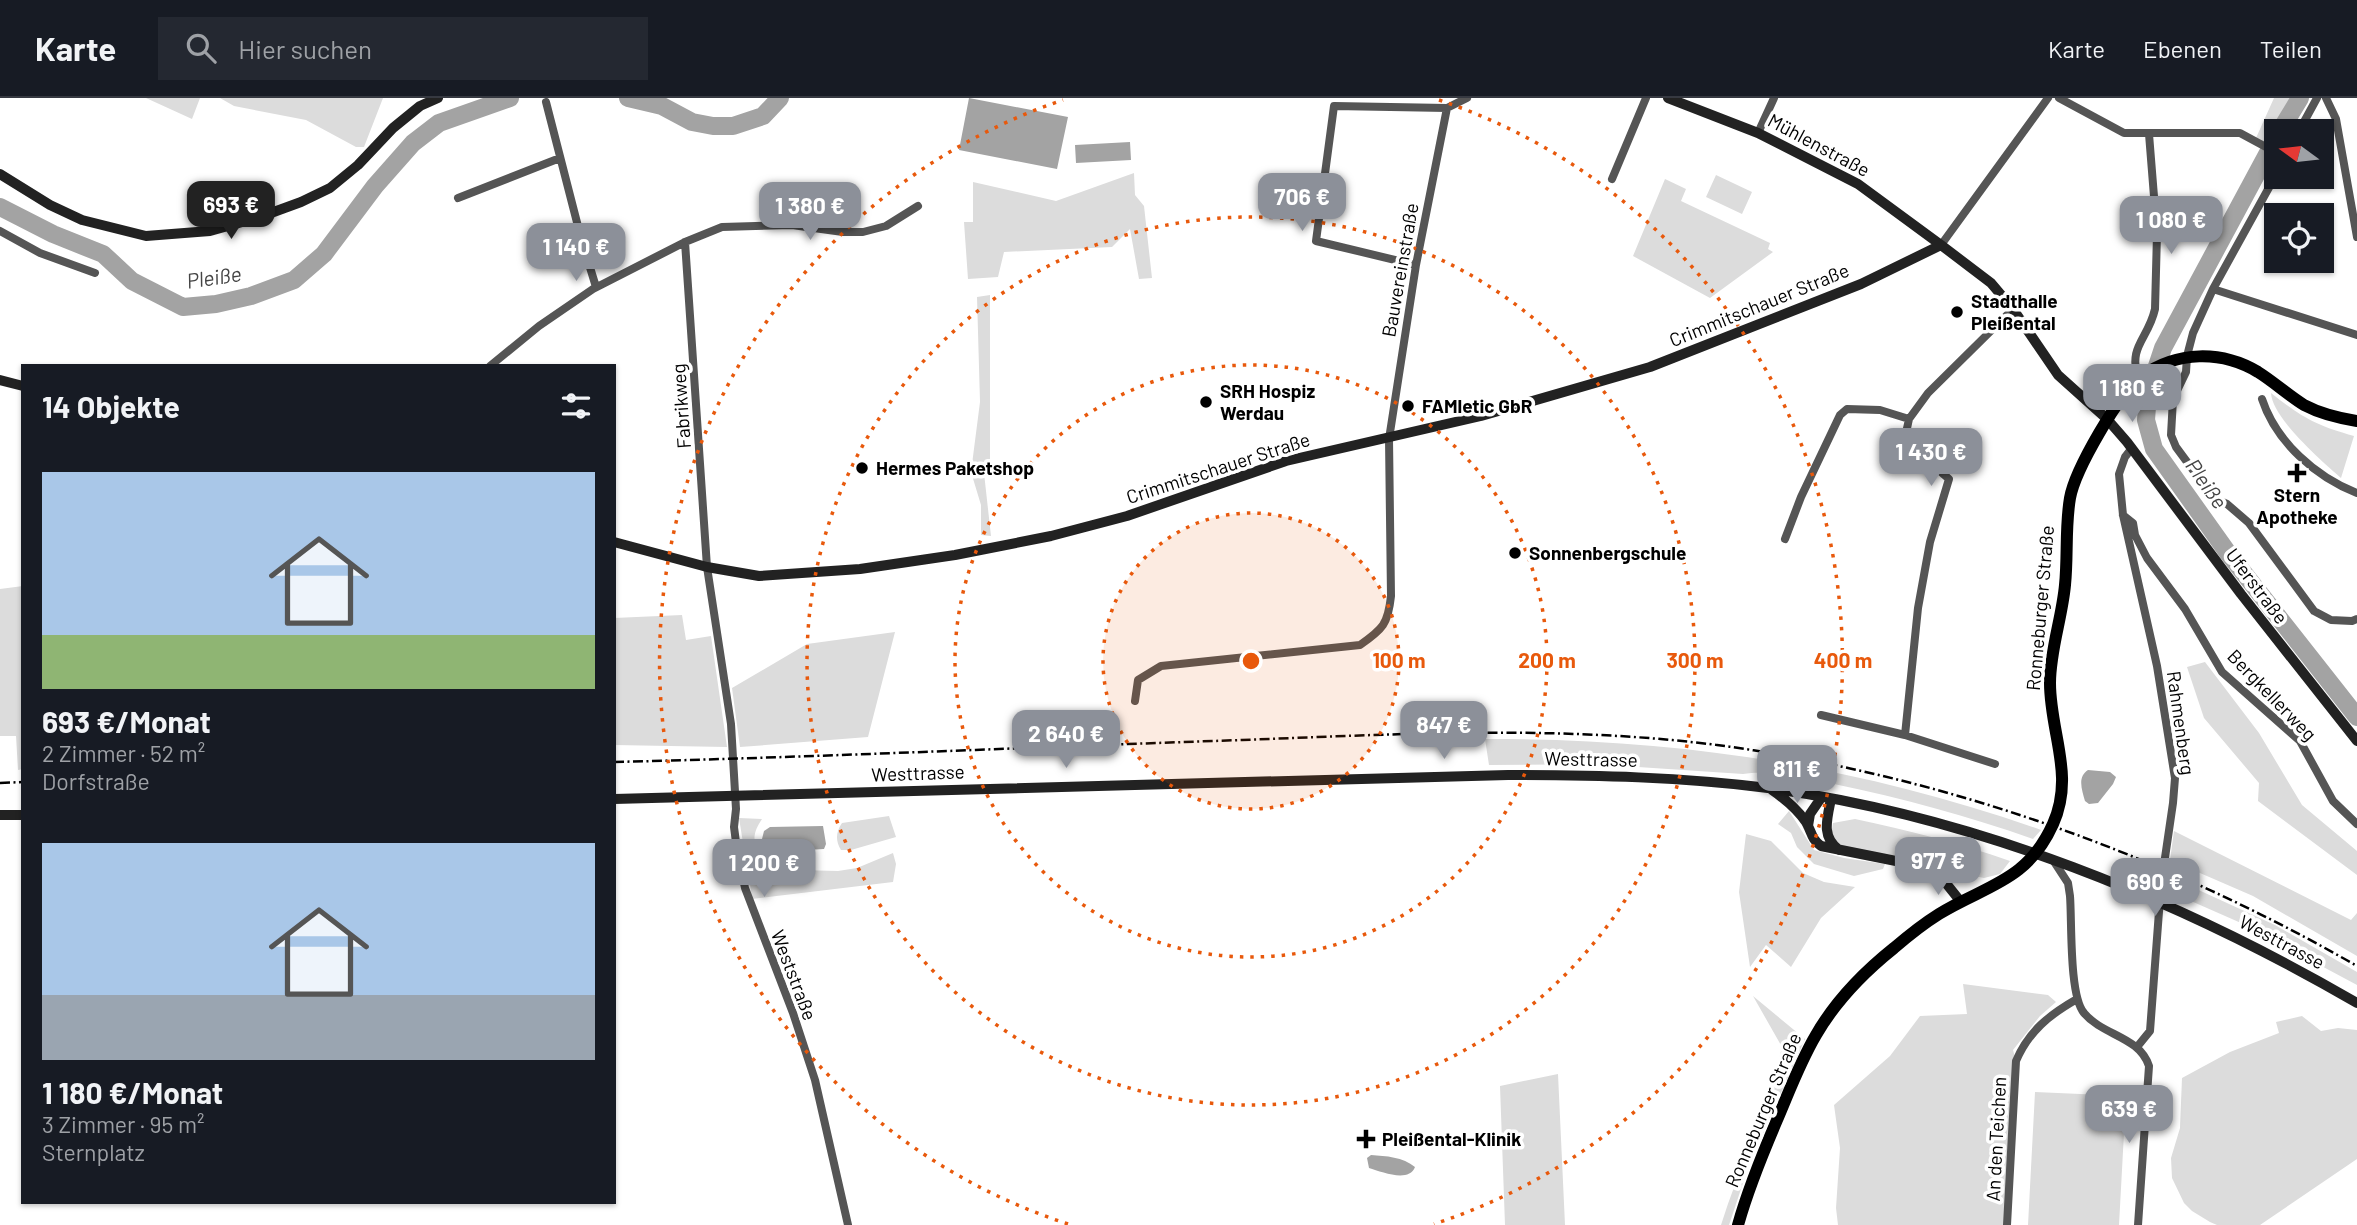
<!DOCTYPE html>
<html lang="de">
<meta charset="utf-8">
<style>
body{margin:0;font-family:Barlow,sans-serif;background:#242831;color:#f1f3f6;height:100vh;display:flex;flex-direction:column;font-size:26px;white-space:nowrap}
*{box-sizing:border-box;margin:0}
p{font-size:23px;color:#9ea1a6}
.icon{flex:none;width:38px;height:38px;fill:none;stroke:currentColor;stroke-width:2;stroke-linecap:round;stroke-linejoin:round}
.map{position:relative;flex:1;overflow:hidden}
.drawer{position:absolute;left:21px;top:266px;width:595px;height:840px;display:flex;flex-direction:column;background:#171b24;border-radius:0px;box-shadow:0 2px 5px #0004}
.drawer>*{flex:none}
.needle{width:46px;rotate:285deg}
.tools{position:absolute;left:2264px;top:21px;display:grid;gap:14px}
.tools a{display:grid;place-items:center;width:70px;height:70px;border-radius:0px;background:#171b24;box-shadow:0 2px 5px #0004;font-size:35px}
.price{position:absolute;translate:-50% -60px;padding:0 16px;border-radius:14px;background:#8c9099;color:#fff;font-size:23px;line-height:46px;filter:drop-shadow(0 2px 4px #0008)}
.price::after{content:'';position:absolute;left:50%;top:42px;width:21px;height:16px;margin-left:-10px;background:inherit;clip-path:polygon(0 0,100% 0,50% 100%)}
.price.active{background:#222;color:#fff}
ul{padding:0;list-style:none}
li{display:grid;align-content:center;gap:14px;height:371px;padding:0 21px}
li span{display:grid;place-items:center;height:217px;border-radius:0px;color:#555}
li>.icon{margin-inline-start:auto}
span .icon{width:126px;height:126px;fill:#fffc;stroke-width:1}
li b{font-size:30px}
h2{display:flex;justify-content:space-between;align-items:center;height:84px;padding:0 21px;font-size:30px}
header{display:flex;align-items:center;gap:42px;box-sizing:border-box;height:98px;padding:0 35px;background:#171b24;border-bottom:2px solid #363941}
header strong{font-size:33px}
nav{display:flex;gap:38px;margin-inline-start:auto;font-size:24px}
.search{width:490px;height:63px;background:#242831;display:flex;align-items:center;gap:18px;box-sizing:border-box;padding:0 24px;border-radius:0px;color:#9ea1a6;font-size:26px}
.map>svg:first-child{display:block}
</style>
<header>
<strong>Karte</strong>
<div class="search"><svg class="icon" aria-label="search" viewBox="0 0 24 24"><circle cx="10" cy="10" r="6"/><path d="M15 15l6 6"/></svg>Hier suchen</div>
<nav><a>Karte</a><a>Ebenen</a><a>Teilen</a></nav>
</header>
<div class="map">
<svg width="2357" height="1127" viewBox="0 0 2357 1127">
<rect width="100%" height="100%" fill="#fff"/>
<!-- green -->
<path fill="#dcdcdc" d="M146 0H200L192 21Z
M220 0H383L364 49H356L306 22 234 8Z
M2274 0H2300L2280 33H2277V38L2268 52 2256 40Z
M1134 75 1135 97 1144 108 1152 180 1139 181 1130 131 1112 149 1004 154 998 179 968 181 964 124H973V84L1056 103Z
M1716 77 1752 94 1742 116 1706 99Z
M1665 81 1686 91 1681 103 1770 145 1768 151 1773 154 1710 200 1633 158Z
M990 197V361L984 375 991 438 981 437V407L971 374 980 304 977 199Z
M2271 295C2301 319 2317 328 2354 338L2341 380C2322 363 2272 320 2271 295Z
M23 488V671L18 672 16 638H0V491Z
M682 517 686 542 711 538 727 649 614 647V520Z
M895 534 868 639 740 649 732 590 807 546Z
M2205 564 2259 635 2302 707 2357 753V777L2258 703 2259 685 2204 620 2187 569Z
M1485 641C1677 640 1860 668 2041 732L2033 741C1968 718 1902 700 1834 686 1806 681 1772 671 1743 676L1623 668 1621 666 1489 667Z
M1789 713 1814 752 1844 760 1885 766 1883 771 1854 778 1814 766 1797 749 1791 735 1778 726Z
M889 718 896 739 851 752H841C835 742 836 734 842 725Z
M739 720 762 721C754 733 752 741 758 754L767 759 758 761 744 751Z
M1855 721C1907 732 1960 745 2010 763L2000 776 1984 780 1951 773 1920 761 1849 751 1837 745 1831 737 1833 725Z
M2174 733 2351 822 2357 815V858L2253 798 2170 762Z
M1746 736 1771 743 1803 775 1824 784 1855 789 1821 820 1791 869 1766 847 1750 869 1739 794Z
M893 755 896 766 893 784 752 801 750 786 756 778 798 772 838 773 857 770Z
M2168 778 2275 827 2357 874V887L2241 825 2166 792Z
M1963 886 2048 897 2056 904 2040 918 2013 952 2016 963 2007 1127H1838L1836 1110 1840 1050 1834 1007 1890 958 1920 918 1967 916Z
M1753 898 1805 941 1749 1067 1729 1127H1721C1740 1067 1768 1010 1782 949Z
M2302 918 2321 933 2338 930 2357 932V1061L2260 1127H2217L2210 1124 2192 1113 2184 1105 2172 1080 2171 1060 2180 1030 2182 980 2230 954 2279 935 2276 924Z
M1558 976 1565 1127H1505L1500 988Z
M2035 994 2126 998 2119 1127H2028Z"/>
<!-- water -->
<path fill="#a3a3a3" d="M969 0 1068 19 1057 71 959 52Z
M1130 44 1131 62 1076 65 1075 47Z
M2088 672 2110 674 2116 679 2113 686 2098 705 2089 706 2085 703C2082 692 2077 679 2088 672Z
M823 728 826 746 824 751 770 754 762 741 764 733 770 729Z
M1371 1057C1386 1058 1403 1059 1415 1069 1409 1085 1382 1074 1369 1070L1367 1060Z"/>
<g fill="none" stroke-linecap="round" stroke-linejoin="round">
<!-- river -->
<path stroke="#a3a3a3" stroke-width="18" d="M628 0 662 8 692 24 713 28H733L763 18 780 0
M2280 33 2300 0
M2277 38 2163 250 2148 295 2146 322 2154 351 2228 455 2357 619
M0 109 53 136 103 156 132 183 183 209 216 206 251 198 294 182 324 156 375 88 413 45 439 25 510 0"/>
<!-- street -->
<path stroke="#555" stroke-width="8" d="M2059 0 2124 35H2240L2277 55
M2326 0 2336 21 2357 139
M546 4 581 140 596 189
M2299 33 2317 0
M1758 35 1774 0
M2277 75 2213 191 2193 235 2187 258 2186 274 2173 301 2171 337 2176 349 2193 372 2218 402 2227 406 2249 425 2314 513 2331 522 2352 523 2357 521
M1612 81 1646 0
M458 100 560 60
M0 133 40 155 95 175
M685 144 707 469 731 626 736 711 734 729 737 752 745 790 793 915 815 982 848 1127
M1941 147 2048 0
M1416 167 1316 143 1334 8 1447 10 1467 0
M2213 191 2357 237
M490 268 539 228 593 191 685 144 722 129 792 127 843 134H863L886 128 918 108
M2138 281C2128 247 2148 242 2155 211L2157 136 2149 36
M2262 301C2276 344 2316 379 2357 395
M2132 350 2125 359 2119 376 2123 417 2157 568 2175 680 2173 705 2161 787 2150 933 2137 949
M2123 417 2133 425 2135 437 2147 460 2185 511 2222 574 2300 643 2333 703 2357 726
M1785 441 1801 399 1840 317 1847 311 1880 312 1909 321
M1135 603 1138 582 1161 568 1360 547C1383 531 1388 526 1391 498L1389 341 1416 167 1447 10
M1821 617 1905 637 1995 666
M1905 637 1918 510 1930 444 1949 381 1910 347 1906 335 1909 321 1928 295 2013 211
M2053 762 2068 785 2070 798C2072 823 2069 898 2084 915 2103 938 2139 938 2149 968L2138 1127
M2007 1127 2016 963C2029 933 2049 917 2077 901"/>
<!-- secondary -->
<path stroke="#222" stroke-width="10" d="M1668 0 1758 35 1858 86 1941 147
M0 76 50 107 82 122 146 138 210 133 260 119 301 104 330 90 358 67 393 30 420 8 438 0
M0 282 23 288
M614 444 707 469 759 478 860 471 955 457 1051 438 1127 418 1286 363 1481 318 1650 269 1861 186 1941 147 1991 185 2013 211 2058 277 2107 321 2127 344 2241 496 2357 643
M1772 692C1785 701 1797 711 1806 724 1812 734 1811 741 1821 748L1921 768 1941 779 1961 804
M614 701 1508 677C1595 677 1682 679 1768 690 1974 718 2178 801 2357 905
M1831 701C1827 721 1821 739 1839 752
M0 717H23
M1808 728 1810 716 1821 700"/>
<!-- primary -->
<path stroke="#000" stroke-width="12" d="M1738 1127C1748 1091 1762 1057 1777 1022 1789 994 1800 964 1816 937 1835 904 1864 874 1894 850 1908 838 1923 826 1939 816 1986 787 2027 784 2053 726 2075 677 2050 635 2050 585 2050 552 2062 520 2065 487 2068 458 2065 429 2070 400 2075 372 2119 295 2142 278 2177 253 2221 252 2258 274 2274 284 2288 297 2304 307 2321 316 2338 320 2357 323"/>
<!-- rail -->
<path stroke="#000" stroke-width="2.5" stroke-dasharray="10 3.5 2 3.5" stroke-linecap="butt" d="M614 664C823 659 1033 649 1242 642 1400 636 1559 627 1717 647 1942 677 2160 755 2357 868
M0 685 23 684"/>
</g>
<!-- distance rings -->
<circle cx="1251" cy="563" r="148" fill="#e8590c" fill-opacity=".12"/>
<g fill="none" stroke="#e8590c" stroke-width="3.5" stroke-dasharray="3.5 7">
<circle cx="1251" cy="563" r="148"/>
<circle cx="1251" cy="563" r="296"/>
<circle cx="1251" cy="563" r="444"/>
<path d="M1068 1126A592 592 0 0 1 1063 2M1439 2A592 592 0 0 1 1434 1126"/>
</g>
<!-- markers -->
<g fill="#000" stroke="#fff" stroke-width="2.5">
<circle cx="1957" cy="214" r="7"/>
<circle cx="1206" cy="304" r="7"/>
<circle cx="1408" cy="308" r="7"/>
<circle cx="862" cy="370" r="7"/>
<path d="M2293.5 364.5h7v7h7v7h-7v7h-7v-7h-7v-7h7z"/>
<circle cx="1515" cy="455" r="7"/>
<path d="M1362.5 1030.5h7v7h7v7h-7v7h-7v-7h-7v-7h7z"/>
</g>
<g text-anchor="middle" stroke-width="7" stroke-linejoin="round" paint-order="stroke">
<!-- street labels -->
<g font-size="19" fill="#000" stroke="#fff">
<text transform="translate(1819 47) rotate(28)" y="7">Mühlenstraße</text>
<text transform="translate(1400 172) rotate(-80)" y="7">Bauvereinstraße</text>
<text transform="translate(1759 207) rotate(-22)" y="7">Crimmitschauer Straße</text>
<text transform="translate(681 308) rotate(-94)" y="7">Fabrikweg</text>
<text transform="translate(1218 370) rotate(-18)" y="7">Crimmitschauer Straße</text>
<text transform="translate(2257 488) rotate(53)" y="7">Uferstraße</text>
<text transform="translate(2040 510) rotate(-85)" y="7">Ronneburger Straße</text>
<text transform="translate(2272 597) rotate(46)" y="7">Bergkellerweg</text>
<text transform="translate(2181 625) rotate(82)" y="7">Rahmenberg</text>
<text transform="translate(1591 661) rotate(1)" y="7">Westtrasse</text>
<text transform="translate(918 675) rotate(-2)" y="7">Westtrasse</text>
<text transform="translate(2282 844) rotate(28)" y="7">Westtrasse</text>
<text transform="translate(794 877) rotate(69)" y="7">Weststraße</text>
<text transform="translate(1763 1012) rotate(-67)" y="7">Ronneburger Straße</text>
<text transform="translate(1996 1041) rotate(-87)" y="7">An den Teichen</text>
</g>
<!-- poi labels -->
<g font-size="19" font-weight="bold" fill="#000" stroke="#fff" text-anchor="start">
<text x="1971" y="210">Stadthalle<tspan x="1971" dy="22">Pleißental</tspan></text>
<text x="1220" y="300">SRH Hospiz<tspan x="1220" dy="22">Werdau</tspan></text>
<text x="1422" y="315">FAMletic GbR</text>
<text x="876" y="377">Hermes Paketshop</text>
<text x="2297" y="404" text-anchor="middle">Stern<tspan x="2297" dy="22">Apotheke</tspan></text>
<text x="1529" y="462">Sonnenbergschule</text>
<text x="1382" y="1048">Pleißental-Klinik</text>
</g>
<!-- water labels -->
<g font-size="21" font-style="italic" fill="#444" stroke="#fff">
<text transform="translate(214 180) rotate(-8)" y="7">Pleiße</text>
<text transform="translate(2206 386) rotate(55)" y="7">Pleiße</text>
</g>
</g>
<circle cx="1251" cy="563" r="10" fill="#e8590c" stroke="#fff" stroke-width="3.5"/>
<g font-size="21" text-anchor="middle" font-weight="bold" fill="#e8590c" stroke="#fff" stroke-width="7" stroke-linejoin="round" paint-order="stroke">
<text x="1399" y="570">100 m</text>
<text x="1547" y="570">200 m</text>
<text x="1695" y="570">300 m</text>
<text x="1843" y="570">400 m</text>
</g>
</svg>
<div class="tools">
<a><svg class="needle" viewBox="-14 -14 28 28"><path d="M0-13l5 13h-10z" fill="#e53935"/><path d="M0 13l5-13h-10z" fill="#9ea1a6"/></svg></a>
<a><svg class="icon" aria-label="locate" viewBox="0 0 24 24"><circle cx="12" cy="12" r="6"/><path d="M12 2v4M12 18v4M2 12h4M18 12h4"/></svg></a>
</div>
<b class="price" style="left:1302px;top:135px">706 €</b>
<b class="price active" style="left:231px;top:143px">693 €</b>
<b class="price" style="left:810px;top:144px">1 380 €</b>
<b class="price" style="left:2171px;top:158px">1 080 €</b>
<b class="price" style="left:576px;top:185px">1 140 €</b>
<b class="price" style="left:2132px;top:326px">1 180 €</b>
<b class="price" style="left:1931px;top:390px">1 430 €</b>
<b class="price" style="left:1444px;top:663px">847 €</b>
<b class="price" style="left:1066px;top:672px">2 640 €</b>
<b class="price" style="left:1797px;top:707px">811 €</b>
<b class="price" style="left:1938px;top:799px">977 €</b>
<b class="price" style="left:764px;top:801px">1 200 €</b>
<b class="price" style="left:2155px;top:820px">690 €</b>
<b class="price" style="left:2129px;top:1047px">639 €</b>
<section class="drawer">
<h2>14 Objekte<svg class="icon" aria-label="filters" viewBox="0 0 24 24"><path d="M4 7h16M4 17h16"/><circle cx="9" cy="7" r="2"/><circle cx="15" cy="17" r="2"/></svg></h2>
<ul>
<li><span style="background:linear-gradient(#a9c7e8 75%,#8fb573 0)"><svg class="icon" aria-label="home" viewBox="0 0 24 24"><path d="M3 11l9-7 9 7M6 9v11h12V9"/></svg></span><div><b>693 €/Monat</b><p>2 Zimmer · 52 m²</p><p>Dorfstraße</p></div></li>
<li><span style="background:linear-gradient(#a9c7e8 70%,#9aa5b1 0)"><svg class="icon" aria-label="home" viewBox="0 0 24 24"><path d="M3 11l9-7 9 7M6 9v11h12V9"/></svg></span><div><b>1 180 €/Monat</b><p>3 Zimmer · 95 m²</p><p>Sternplatz</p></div></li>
</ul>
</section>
</div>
